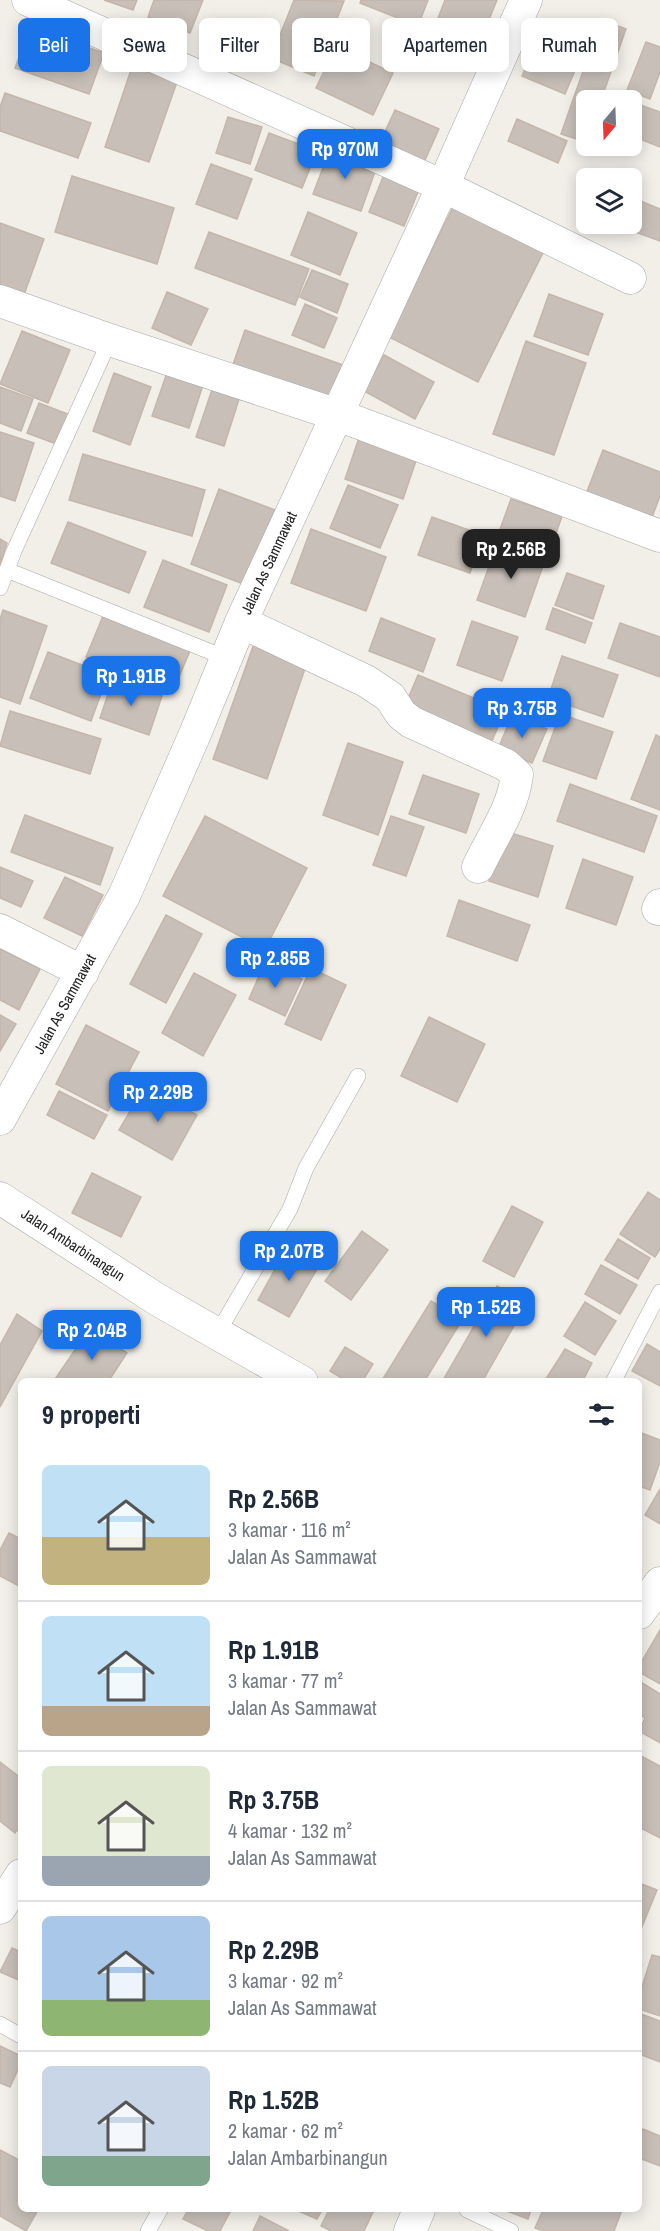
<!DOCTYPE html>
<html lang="id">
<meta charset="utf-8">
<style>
body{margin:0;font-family:"Archivo Narrow",sans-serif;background:#f2f2f3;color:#1f2937;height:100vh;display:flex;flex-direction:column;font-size:22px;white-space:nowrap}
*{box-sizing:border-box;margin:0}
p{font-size:20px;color:#747a83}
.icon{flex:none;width:33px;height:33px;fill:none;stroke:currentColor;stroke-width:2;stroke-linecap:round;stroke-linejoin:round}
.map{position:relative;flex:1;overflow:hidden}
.side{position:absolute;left:18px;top:1378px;width:624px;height:834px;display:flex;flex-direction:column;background:#fff;border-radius:9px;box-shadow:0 3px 15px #0003}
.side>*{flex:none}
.guide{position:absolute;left:18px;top:18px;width:624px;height:54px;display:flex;gap:12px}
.needle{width:39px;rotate:199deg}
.fabs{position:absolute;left:576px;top:90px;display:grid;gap:12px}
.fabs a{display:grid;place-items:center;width:66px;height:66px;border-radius:9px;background:#fff;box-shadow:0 3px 15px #0003;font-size:30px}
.price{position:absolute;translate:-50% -51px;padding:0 14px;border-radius:12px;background:#1a73e8;color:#fff;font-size:20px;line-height:39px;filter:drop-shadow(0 2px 3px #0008)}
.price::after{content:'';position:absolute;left:50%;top:36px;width:18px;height:14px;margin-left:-9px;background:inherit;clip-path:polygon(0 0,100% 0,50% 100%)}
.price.selected{background:#222;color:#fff}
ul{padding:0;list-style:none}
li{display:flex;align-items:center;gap:18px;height:150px;padding:0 24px}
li+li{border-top:2px solid #e0e1e3}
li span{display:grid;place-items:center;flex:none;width:168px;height:120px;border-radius:9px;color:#555}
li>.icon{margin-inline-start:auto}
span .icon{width:72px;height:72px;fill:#fffc;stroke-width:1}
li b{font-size:26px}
h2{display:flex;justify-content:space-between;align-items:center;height:72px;padding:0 24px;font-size:26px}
.tag{padding:0 21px;border-radius:9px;background:#fff;box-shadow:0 3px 15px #0003;font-size:21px;line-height:54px}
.tag.selected{background:#1a73e8;color:#fff}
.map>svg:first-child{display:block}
</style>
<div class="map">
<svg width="660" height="2231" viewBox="0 0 660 2231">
<rect width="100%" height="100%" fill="#f2efe9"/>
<!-- building -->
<path fill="#c7bfb8" stroke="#c4b6ab" stroke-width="1.5" d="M104 0H137L133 10Z
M154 0H203L190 33 148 17Z
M294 0 344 1 314 76 271 58Z
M361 0H428L418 26 360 3Z
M445 0H497L474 56 430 39Z
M601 20 626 29 601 100H586V142L561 134Z
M544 23 587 42 565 94 522 76Z
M30 27 104 53 89 94 15 68Z
M646 42 660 47V72L650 99 627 90Z
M336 46 393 73 373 115 316 88Z
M132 67 177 82 149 162 105 147Z
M5 93 91 123 78 158 0 131V107Z
M632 102 660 112V147L632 136Z
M395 110 439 129 421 169 377 149Z
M228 117 262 127 250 164 216 153Z
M517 119 567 141 558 163 508 141Z
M269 133 317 151 302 188 255 170Z
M330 149 377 166 361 211 313 194Z
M211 164 252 179 237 219 196 204Z
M385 172 420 187 404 226 369 212Z
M72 176 174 208 157 264 55 232Z
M638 200 660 209V241L627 229 629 224H632V216Z
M455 203 546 247 478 382 389 337Z
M308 212 357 233 340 275 291 255Z
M0 223 44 239 21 303 0 295Z
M209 232 309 269 295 305 195 268Z
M312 270 348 284 337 313 300 297Z
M167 292 208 309 191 345 152 328Z
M549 294 603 314 588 355 534 336Z
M305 304 337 318 324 348 292 335Z
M245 330 343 365 328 408 230 373Z
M22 331 70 350 48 403 0 384Z
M526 341 586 363 554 455 493 434Z
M384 355 434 382 415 419 364 391Z
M169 367 205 379 189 428 152 416Z
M114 373 151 387 130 445 93 431Z
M215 381 242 390 224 446 196 437Z
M0 387 33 399 21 431 0 423Z
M39 403 70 415 59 445 27 433Z
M0 432 34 443 15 501 0 496Z
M360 435 418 455 403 499 345 479Z
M603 450 660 472V496L651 520 586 494Z
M83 454 205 490 192 536 69 500Z
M348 485 398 505 380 548 330 528Z
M219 489 275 510 246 585 191 564Z
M511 499 562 516 550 551 499 532Z
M432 517 483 535 470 573 418 555Z
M68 522 146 552 129 593 51 563Z
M311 529 386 557 366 611 291 583Z
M0 539 7 543 0 565Z
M497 544 545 560 525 617 477 600Z
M163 560 227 585 209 632 144 607Z
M567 573 604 586 593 619 555 605Z
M553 608 592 623 585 643 546 629Z
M3 610 47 626 20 704 0 697V619Z
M103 616 190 651 173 691 86 657Z
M381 618 435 639 423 672 369 651Z
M472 621 518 637 502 681 457 665Z
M620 623 660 637V677L608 658Z
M256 638 309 657 267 779 213 759Z
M48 652 108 675 91 721 30 698Z
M562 656 618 675 603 717 548 698Z
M418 675 505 711 491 743 404 708Z
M113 679 162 696 149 735 100 718Z
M10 711 101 739 90 774 0 746Z
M560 714 613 732 596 779 543 761Z
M512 715 547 729 532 763 498 749Z
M656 735 660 737V810L631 799Z
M348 743 403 762 378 835 323 815Z
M423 775 479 794 466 833 409 814Z
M570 784 657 816 644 852 557 821Z
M25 815 113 848 100 885 11 852Z
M205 816 307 868 265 949 163 896Z
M391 816 424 827 406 876 373 865Z
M505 831 553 846 538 897 489 881Z
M583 859 633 877 616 925 566 908Z
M0 867 33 881 21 907 0 898Z
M65 877 103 895 82 936 44 918Z
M459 900 530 925 517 961 447 936Z
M166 915 202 934 166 1003 130 984Z
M0 949 40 969 19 1010 0 1000Z
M265 962 302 979 285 1016 249 999Z
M311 968 346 985 321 1040 285 1024Z
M194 973 236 995 203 1056 162 1033Z
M0 1015 16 1024 0 1051Z
M429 1017 485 1044 457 1102 401 1076Z
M86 1025 139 1052 108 1111 56 1084Z
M145 1086 197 1115 172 1160 119 1130Z
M59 1091 107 1115 94 1139 47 1115Z
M92 1173 141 1197 121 1237 72 1213Z
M648 1192 660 1200V1249L655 1257 620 1234Z
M512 1206 543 1222 514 1277 483 1261Z
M362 1231 388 1250 351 1300 325 1281Z
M618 1239 650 1258 638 1279 605 1260Z
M288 1246 320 1264 289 1317 258 1300Z
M601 1265 637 1285 620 1314 585 1294Z
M497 1286 527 1303 482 1382H442Z
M431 1301 462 1320 424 1382H381Z
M585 1302 616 1321 595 1355 564 1336Z
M17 1314 42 1331 0 1407V1345Z
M90 1328 127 1353 108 1382H53Z
M647 1344 660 1352V1386L632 1371Z
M345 1347 373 1364 362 1382H348L330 1371Z
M565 1349 592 1363 582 1382H544Z
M639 1432 660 1440V1462L650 1490 639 1486Z
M660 1489V1524L645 1515Z
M9 1533 21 1539V1587L0 1576V1550Z
M660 1630V1684L639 1672V1666Z
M639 1681 660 1694V1743L639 1731 645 1718 639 1714Z
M639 1755 660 1766V1838L639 1827Z
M0 1762 21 1778V1825L15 1833 0 1821Z
M639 1883 657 1890 641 1929 639 1928Z
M12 1948 21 1952V1981L0 1972Z
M652 1955 660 1957V2016L639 2009V1996Z
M641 2014 660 2021V2062L639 2054Z
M0 2046 21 2056V2063L10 2087 0 2083Z
M643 2129 660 2136V2166L639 2158V2140Z
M0 2150 21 2161V2210H38L26 2231 0 2216Z
M188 2210H231L220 2231H208L183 2219Z
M296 2210H322L317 2219Z
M329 2210H374L364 2231H331L321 2226Z
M504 2210H531L528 2219Z
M543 2210H622L614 2231H544L535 2228Z
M260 2216 289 2231H253Z"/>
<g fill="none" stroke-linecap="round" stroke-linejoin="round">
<!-- service casing -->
<g stroke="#a9a9a9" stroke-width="16">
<path id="service" d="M7 570 226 658
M0 588 14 551 110 340
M217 1334 290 1209 306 1168 358 1076
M613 1382 660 1292
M0 2024 21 2036
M467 2210 511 2231
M148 2231 160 2210"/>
</g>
<!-- minor casing -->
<g stroke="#a9a9a9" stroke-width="33">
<path id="minor" d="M28 0 443 186 630 278
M0 301 110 340 338 415 660 536
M241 622 366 681 390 697 401 714 411 722 506 765 517 775C513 809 492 837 478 867
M658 909 660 905
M0 930 83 972
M0 1119 124 896 195 734 241 622 443 186 526 0
M0 1198 158 1300 302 1382
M639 1613 660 1583
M0 1908 21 1875
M410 2231 419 2210"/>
</g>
<!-- service -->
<use href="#service" stroke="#fff" stroke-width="15"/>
<!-- minor -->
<use href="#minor" stroke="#fff" stroke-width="32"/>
</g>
<g text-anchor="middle" stroke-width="4.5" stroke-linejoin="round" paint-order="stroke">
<!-- street labels -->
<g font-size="15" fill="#222" stroke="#fff">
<text transform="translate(269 563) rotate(-65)" y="5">Jalan As Sammawat</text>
<text transform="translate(65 1004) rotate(-61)" y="5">Jalan As Sammawat</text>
<text transform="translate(73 1245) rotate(33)" y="5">Jalan Ambarbinangun</text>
</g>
</g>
</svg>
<div class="fabs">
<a><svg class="needle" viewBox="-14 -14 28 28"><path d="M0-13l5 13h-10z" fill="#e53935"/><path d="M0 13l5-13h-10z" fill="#747a83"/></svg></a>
<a><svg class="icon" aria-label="layers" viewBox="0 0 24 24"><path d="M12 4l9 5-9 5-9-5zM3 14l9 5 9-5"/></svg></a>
</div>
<b class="price" style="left:345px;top:180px">Rp 970M</b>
<b class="price selected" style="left:511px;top:580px">Rp 2.56B</b>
<b class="price" style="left:131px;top:707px">Rp 1.91B</b>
<b class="price" style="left:522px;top:739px">Rp 3.75B</b>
<b class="price" style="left:275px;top:989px">Rp 2.85B</b>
<b class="price" style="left:158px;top:1123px">Rp 2.29B</b>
<b class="price" style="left:289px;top:1282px">Rp 2.07B</b>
<b class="price" style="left:486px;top:1338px">Rp 1.52B</b>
<b class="price" style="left:92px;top:1361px">Rp 2.04B</b>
<div class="guide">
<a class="tag selected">Beli</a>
<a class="tag">Sewa</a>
<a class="tag">Filter</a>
<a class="tag">Baru</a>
<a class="tag">Apartemen</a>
<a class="tag">Rumah</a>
</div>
<section class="side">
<h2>9 properti<svg class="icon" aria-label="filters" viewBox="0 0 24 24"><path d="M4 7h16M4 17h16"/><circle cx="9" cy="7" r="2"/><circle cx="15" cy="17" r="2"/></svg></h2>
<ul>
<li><span style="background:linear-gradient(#bfe0f5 60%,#c2b280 0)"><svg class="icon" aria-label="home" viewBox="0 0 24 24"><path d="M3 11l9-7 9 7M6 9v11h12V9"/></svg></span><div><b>Rp 2.56B</b><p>3 kamar · 116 m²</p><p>Jalan As Sammawat</p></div></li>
<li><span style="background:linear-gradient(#bfe0f5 75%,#b9a48a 0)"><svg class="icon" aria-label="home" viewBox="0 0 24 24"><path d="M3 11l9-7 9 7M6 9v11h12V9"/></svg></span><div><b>Rp 1.91B</b><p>3 kamar · 77 m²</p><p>Jalan As Sammawat</p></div></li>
<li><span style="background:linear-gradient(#dfe7d0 75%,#9aa5b1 0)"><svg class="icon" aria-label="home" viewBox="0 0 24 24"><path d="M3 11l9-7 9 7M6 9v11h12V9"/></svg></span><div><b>Rp 3.75B</b><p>4 kamar · 132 m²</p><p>Jalan As Sammawat</p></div></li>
<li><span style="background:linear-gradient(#a9c7e8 70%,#8fb573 0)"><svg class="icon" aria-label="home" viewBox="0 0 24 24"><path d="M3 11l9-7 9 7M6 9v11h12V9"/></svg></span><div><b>Rp 2.29B</b><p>3 kamar · 92 m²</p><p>Jalan As Sammawat</p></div></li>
<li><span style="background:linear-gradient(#c9d6e8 75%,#7fa58c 0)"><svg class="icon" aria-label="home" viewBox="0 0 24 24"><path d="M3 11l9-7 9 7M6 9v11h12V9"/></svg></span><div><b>Rp 1.52B</b><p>2 kamar · 62 m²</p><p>Jalan Ambarbinangun</p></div></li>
</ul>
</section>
</div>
